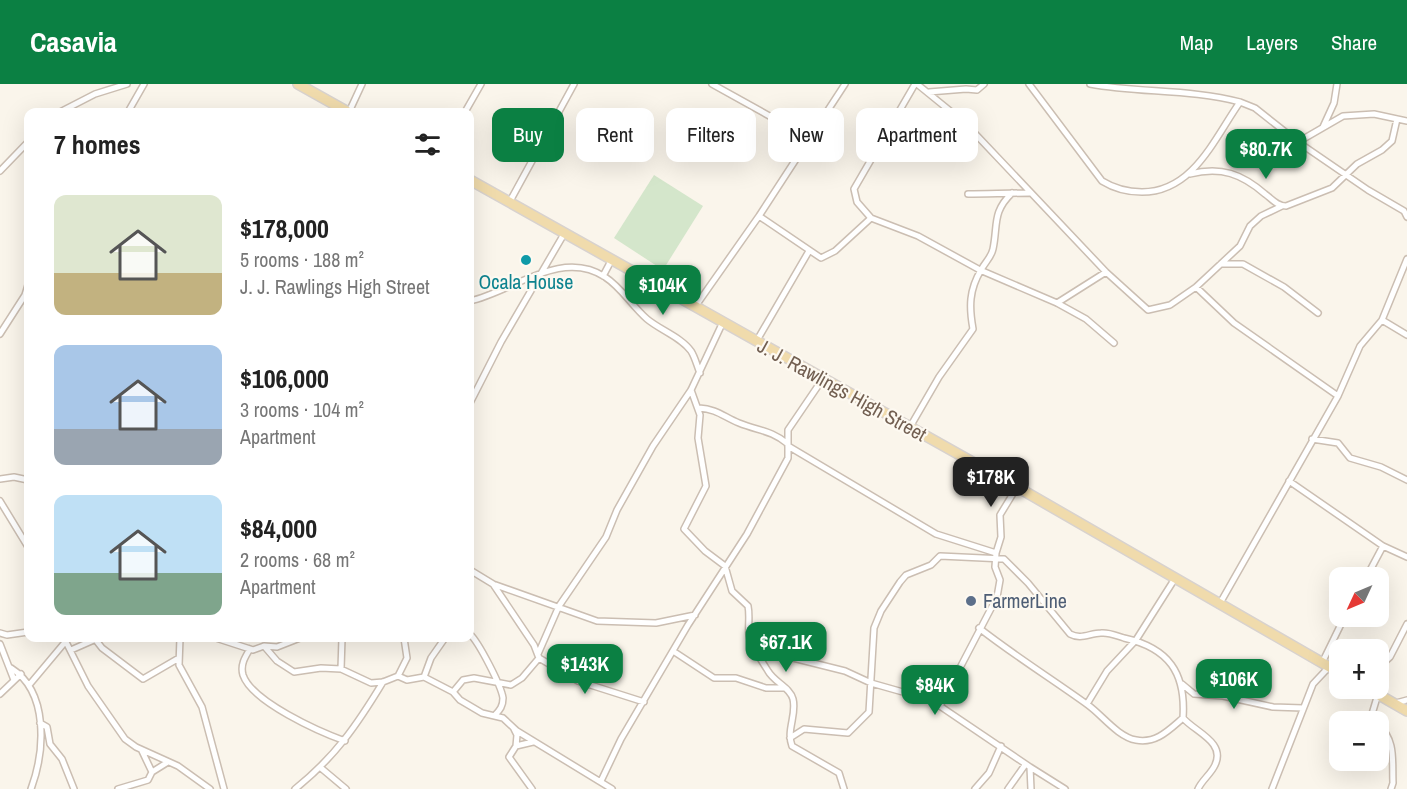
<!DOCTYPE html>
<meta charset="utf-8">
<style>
body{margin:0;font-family:"Archivo Narrow",sans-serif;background:#f2f2f2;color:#222;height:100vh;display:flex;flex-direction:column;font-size:22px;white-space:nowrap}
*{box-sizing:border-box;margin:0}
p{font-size:20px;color:#767676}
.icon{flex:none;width:33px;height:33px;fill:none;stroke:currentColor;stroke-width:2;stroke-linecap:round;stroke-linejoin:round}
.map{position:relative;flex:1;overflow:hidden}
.sheet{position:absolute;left:24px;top:24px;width:450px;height:534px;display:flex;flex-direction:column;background:#fff;border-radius:12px;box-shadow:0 6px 24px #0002}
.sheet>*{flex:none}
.banner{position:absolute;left:492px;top:24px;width:570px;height:54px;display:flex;gap:12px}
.needle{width:39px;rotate:226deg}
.fabs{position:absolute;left:1329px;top:483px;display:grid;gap:12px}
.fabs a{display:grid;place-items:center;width:60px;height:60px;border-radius:12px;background:#fff;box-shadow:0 6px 24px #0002;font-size:30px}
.price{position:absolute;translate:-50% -51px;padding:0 14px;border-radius:12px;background:#0b8043;color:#fff;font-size:20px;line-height:39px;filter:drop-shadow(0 2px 3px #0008)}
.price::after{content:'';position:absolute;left:50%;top:36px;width:18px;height:14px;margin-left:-9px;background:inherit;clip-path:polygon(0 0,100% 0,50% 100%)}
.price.current{background:#222;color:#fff}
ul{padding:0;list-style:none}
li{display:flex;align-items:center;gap:18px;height:150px;padding:0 30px}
li span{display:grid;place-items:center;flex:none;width:168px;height:120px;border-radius:12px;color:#555}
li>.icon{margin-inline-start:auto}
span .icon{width:72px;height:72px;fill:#fffc;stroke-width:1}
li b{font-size:26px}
h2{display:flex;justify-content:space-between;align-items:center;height:72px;padding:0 30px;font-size:26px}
.tag{padding:0 21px;border-radius:12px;background:#fff;box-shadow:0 6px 24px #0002;font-size:21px;line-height:54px}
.tag.current{background:#0b8043;color:#fff}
header{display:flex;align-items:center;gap:36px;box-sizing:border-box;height:84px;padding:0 30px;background:#0b8043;color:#fff}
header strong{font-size:28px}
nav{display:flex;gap:33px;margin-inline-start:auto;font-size:21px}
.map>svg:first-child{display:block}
</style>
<header>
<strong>Casavia</strong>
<nav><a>Map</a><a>Layers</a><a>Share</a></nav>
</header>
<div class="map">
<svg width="1407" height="705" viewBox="0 0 1407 705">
<rect width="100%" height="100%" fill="#faf5eb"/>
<!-- green -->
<path fill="#d4e6cb" d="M654 91 703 122 663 186 614 154Z"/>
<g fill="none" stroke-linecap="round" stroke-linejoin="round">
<!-- minor casing -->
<g stroke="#cbbeb2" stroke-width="8">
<path id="minor" d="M712 0 809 54
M915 0 854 105 857 118 871 134 918 152 980 186 1057 219 1086 235 1114 259
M917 0 965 39 1106 188 1148 226 1170 221 1196 203 1240 162 1250 142 1261 132 1282 122
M1029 0 1102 97C1115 105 1127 108 1142 108 1193 108 1214 55 1240 18L1255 24 1298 58 1368 106 1404 127 1407 133
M1090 0C1139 9 1191 5 1240 18
M929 8 966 5 977 6 984 0
M60 28 95 10 127 0
M128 28 144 0
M349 28 362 0
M465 28 481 0
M1323 43 1334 19 1337 0
M1298 58 1343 32 1374 30 1407 37
M0 87 28 58
M1190 90C1221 82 1242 90 1265 110 1272 115 1277 122 1286 122L1332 104 1357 80 1382 66 1392 57 1397 35
M968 110C987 110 1009 109 1030 109
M509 119 574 0
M759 132 821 174 835 167 871 134
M1221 180H1243L1284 203 1318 229
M603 192 611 177
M1196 203 1234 239 1338 312
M470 217C512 208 561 164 605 193 621 203 632 222 647 235 660 246 681 253 691 267 695 273 697 282 700 289
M1057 219 1106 188
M695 223 759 132 845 0
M1382 236 1407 251
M0 250 25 211 28 201
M756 258 809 167
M691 306 700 331 698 354 706 402 684 445 705 467 725 482 732 507 748 522C751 536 745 550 753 563 758 571 763 579 768 587 774 598 790 603 793 615 797 631 786 646 792 662L839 689 844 705
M470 319 501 258 564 150
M699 324C717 325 724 333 739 339 759 347 771 346 788 360
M910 343 939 293 973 245C969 223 969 206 981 186 985 178 991 174 993 165 998 141 992 128 1012 109
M1312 355 1338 359 1350 374 1381 383 1407 396
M788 362 936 450 996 469
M0 395 14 393 28 396
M1289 397 1383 462 1407 473
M0 417 28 463
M1366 494 1383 462
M493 500 597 537 656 539 695 531
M1219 521 1338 312 1360 262 1382 236 1407 175
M979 544C1015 572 1052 595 1088 621 1102 631 1118 653 1136 656 1156 660 1169 646 1183 634
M0 549 7 551 28 548
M470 550C479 559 501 601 503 614 503 622 500 626 495 631
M64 554 88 602 125 655 136 663 178 682 210 705
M180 554 179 581 202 623 224 705
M216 554 253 566 264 562 277 577 294 588 321 584 341 585 371 599 383 598 398 592 407 596 424 593 453 608 460 616 482 629 503 634 517 647 612 705
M95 555 102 564 143 595 179 574
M0 560 14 596
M752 560 769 568 845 587 871 599 931 616 1030 683 1031 705
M264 562 277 563 300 554
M250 565C245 573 240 581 243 591 252 618 320 648 345 657
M71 566 96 555
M673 567 714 594H736L766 604H785
M538 570 559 522 606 453 617 426 653 362 691 306 722 240
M539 574 578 597 644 618
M1322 579 1345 532
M11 584C49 608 45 667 31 705
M1378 584 1390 573 1407 540
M341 585 342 554
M398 592 407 574 404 554
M424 593 431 574 445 554
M30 600 66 557
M1182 600 1194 610 1223 612 1273 623 1303 624
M453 608 463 596 474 594 511 601 522 594 539 574 534 561 493 500 470 486
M0 610 21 590
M1396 619 1407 616
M1087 620 1107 587 1136 556 1174 496
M940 622 997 513 1000 496 995 483 996 469 1001 453 1000 431 1017 403
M1376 638 1372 630 1378 610
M40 639 47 643 50 660 62 675 74 705
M1378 640C1396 657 1392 675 1393 699L1391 705
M514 645 517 651 516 662
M790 654 804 645 848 649 869 628 874 544 881 527 900 498 906 491 931 481 940 472 1004 475 1028 499 1070 550C1081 556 1090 549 1101 549 1109 548 1117 552 1124 554 1169 564 1186 589 1183 634 1195 648 1226 658 1215 681 1211 690 1202 696 1198 705
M142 667 152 688
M1030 683 1065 705
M321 684 346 705
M601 697 621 655 688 541 747 450 788 374V346L822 296
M118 705 148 696 152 688 168 678
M295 705C335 673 357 641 383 598
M532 705 509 673 516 662 533 658
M975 705 989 689 1001 662
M1008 705 1025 681
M1272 705 1313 600 1329 583"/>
</g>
<!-- primary casing -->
<g stroke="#d8d2ce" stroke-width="12">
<path id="primary" d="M298 0 348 28
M470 96 1017 403 1340 589
M1367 604 1407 627"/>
</g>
<!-- minor -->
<use href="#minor" stroke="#fff" stroke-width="5"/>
<!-- primary -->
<use href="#primary" stroke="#f0dbac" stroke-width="9"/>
</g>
<!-- markers -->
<circle fill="#0f9aa8" stroke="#fdf9f1" stroke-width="2" cx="526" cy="176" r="6"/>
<circle fill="#5c6f8a" stroke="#fdf9f1" stroke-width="2" cx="971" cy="517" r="6"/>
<g text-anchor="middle" stroke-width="4.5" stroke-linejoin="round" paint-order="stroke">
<!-- culture labels -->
<g font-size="20" fill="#0d838f" stroke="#fdf9f1">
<text x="526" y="205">Ocala House</text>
</g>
<!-- street labels -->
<g font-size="20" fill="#725f51" stroke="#fdf9f1">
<text transform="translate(842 306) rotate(29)" y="7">J. J. Rawlings High Street</text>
</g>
<!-- service labels -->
<g font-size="20" fill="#4e5e75" stroke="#fdf9f1" text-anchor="start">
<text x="983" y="524">FarmerLine</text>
</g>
</g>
</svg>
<div class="fabs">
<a><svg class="needle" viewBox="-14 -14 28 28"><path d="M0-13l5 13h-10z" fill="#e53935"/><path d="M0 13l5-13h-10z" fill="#767676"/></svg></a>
<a>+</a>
<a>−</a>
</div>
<b class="price" style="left:1266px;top:96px">$80.7K</b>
<b class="price" style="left:663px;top:232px">$104K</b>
<b class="price current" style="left:991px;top:424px">$178K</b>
<b class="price" style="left:786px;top:589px">$67.1K</b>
<b class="price" style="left:585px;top:611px">$143K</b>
<b class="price" style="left:1234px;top:626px">$106K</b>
<b class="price" style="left:935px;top:632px">$84K</b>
<div class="banner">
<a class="tag current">Buy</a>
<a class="tag">Rent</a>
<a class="tag">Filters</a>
<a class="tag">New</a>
<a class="tag">Apartment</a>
</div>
<section class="sheet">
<h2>7 homes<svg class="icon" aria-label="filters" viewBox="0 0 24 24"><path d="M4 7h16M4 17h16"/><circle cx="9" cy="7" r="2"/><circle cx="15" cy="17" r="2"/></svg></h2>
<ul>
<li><span style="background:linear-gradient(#dfe7d0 65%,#c2b280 0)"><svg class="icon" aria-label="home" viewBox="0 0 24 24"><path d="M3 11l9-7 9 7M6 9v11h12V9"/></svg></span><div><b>$178,000</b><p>5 rooms · 188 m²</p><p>J. J. Rawlings High Street</p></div></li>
<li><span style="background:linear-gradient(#a9c7e8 70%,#9aa5b1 0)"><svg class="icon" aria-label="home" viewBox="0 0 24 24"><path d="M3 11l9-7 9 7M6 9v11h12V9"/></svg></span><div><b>$106,000</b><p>3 rooms · 104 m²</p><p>Apartment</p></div></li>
<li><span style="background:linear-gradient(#bfe0f5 65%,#7fa58c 0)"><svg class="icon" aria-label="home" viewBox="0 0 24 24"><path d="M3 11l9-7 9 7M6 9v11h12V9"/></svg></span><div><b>$84,000</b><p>2 rooms · 68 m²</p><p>Apartment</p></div></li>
</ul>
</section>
</div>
